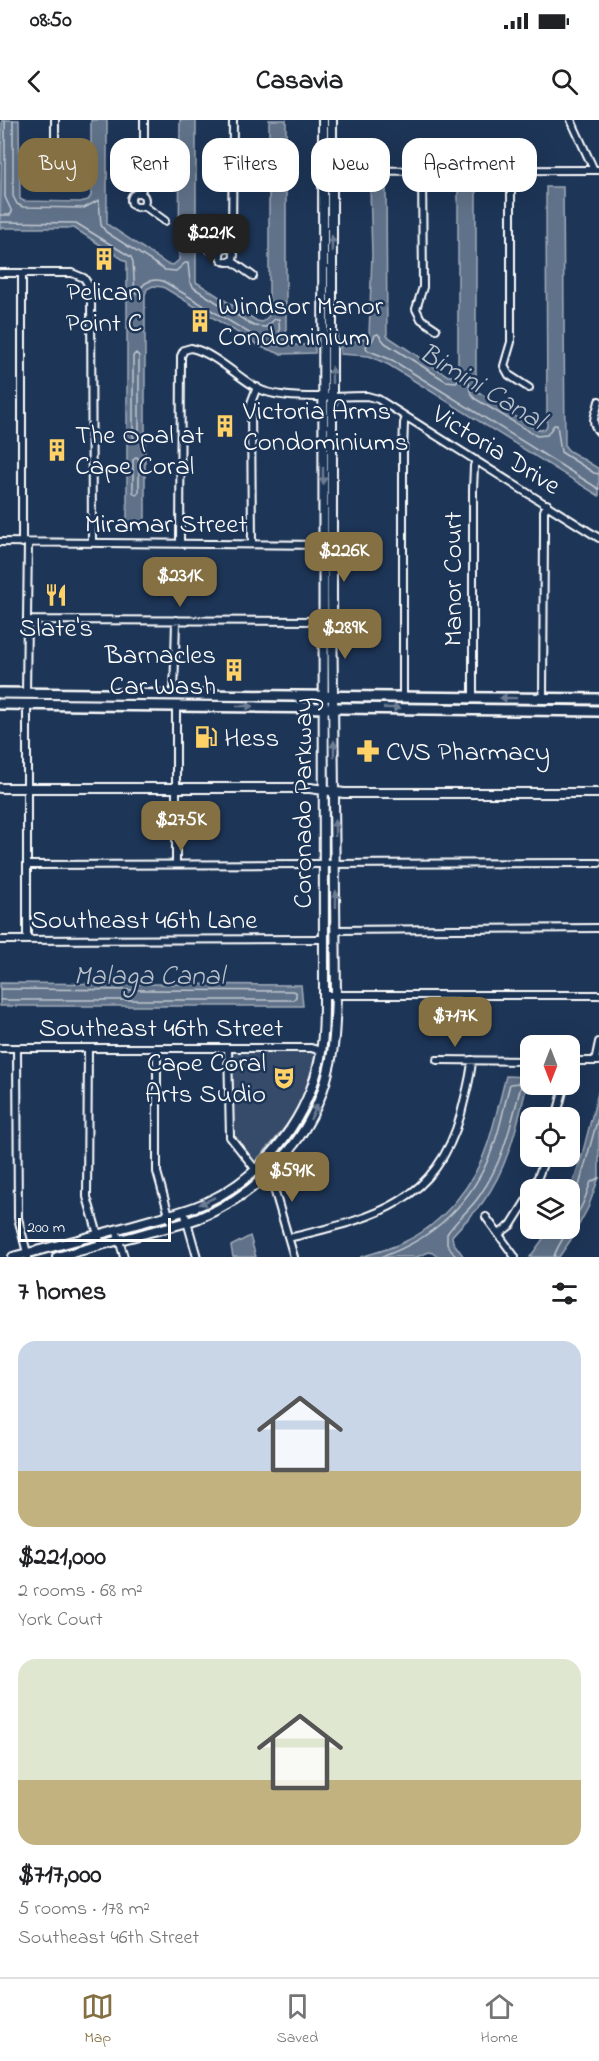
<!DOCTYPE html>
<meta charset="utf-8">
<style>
body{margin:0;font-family:"Indie Flower",sans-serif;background:#f6f6f6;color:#202124;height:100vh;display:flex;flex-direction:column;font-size:22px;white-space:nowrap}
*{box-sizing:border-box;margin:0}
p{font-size:20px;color:#757577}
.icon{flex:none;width:33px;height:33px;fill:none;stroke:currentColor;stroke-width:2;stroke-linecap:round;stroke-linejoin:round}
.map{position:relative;height:1137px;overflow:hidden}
.panel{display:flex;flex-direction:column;background:#fff;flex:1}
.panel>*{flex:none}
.banner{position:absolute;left:18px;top:18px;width:564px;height:54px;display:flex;gap:12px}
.needle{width:39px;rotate:180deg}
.fabs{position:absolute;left:520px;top:915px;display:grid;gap:12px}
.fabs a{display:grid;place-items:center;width:60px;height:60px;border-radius:12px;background:#fff;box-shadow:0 6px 24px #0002;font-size:30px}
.scale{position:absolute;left:18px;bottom:15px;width:153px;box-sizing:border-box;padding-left:6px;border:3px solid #fff;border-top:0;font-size:16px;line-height:21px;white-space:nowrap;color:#fff;-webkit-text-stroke:4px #1d3557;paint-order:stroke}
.price{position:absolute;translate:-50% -51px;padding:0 14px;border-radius:12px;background:#847042;color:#fff;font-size:20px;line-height:39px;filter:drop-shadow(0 2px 3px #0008)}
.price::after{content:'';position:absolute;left:50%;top:36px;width:18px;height:14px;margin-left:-9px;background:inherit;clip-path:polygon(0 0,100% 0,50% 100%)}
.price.on{background:#222;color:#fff}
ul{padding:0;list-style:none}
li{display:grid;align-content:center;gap:12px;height:318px;padding:0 18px}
li span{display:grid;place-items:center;height:186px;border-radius:18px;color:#555}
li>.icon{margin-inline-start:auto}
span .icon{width:108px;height:108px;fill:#fffc;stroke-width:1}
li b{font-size:26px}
h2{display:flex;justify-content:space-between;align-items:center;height:72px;padding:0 18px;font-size:26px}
.pill{padding:0 21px;border-radius:18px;background:#fff;box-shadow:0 6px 24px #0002;font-size:21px;line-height:54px}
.pill.on{background:#847042;color:#fff}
.status{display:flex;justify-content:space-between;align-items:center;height:42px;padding:0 30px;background:#fff;direction:ltr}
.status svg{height:16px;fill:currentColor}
header{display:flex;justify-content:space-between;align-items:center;height:78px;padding:0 18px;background:#fff;font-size:27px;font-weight:800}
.tabs{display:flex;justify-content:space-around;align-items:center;height:84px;border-top:2px solid #e0e0e0;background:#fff;font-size:16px;color:#757577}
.tabs a{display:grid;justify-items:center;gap:3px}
.tabs .on{color:#847042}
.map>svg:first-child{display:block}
</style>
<div class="status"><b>08:50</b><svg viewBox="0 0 49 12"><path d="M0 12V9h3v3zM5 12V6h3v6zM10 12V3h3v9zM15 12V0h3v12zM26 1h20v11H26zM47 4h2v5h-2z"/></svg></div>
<header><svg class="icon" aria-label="back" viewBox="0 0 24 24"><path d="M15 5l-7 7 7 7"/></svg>Casavia<svg class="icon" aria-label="search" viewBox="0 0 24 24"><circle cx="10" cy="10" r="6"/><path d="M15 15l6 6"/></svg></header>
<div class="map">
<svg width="599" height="1137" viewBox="0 0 599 1137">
<rect width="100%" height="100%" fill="#1d3557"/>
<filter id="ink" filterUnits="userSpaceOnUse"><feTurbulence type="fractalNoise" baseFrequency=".0167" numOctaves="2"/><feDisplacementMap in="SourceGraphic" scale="12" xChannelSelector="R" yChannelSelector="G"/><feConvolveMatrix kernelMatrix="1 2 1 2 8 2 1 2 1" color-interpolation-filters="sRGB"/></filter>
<g filter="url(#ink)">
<!-- green -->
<path fill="#364b69" stroke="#9aa5b4" stroke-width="1.5" d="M228 931 316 932C313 943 311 954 308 964 298 995 275 1022 252 1044L233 1023Z"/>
<!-- water -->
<path fill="#617289" stroke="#a0aab8" stroke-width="1.5" d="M2 0H19L20 79 24 81 80 82 88 80 91 76V0H107V104L167 144 173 145 179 140 180 0H196V162L257 201 262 202 269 196V0H286V220L290 225H315V233L281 234 261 227 163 167 153 166 147 169 145 175V404H127V142L74 108H0Z
M386 66 387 216 448 256H453L458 252V66H476V270L525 303 540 310 545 309 547 305 546 67H563L565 326 568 330 599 349V376L389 245 369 236 340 234V225L364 219 369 215 372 134 370 67Z
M0 863 301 865 303 886H0Z
M506 956 529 957C518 1000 510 1045 483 1082 474 1094 462 1104 452 1116L453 1122 464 1137H437L434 1133 429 1132 417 1137H360C375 1133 390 1129 404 1122 443 1104 475 1064 488 1023 495 1001 500 979 506 956Z
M599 969V1057L588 1088 570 1121 559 1137H530L550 1109 570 1108V1071L582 1035Z
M250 1116 256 1137H233L231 1126Z"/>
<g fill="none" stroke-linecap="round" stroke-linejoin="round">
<!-- shore -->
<path stroke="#c0c7d0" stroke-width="1.5" d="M0 95H10L12 92 5 77V0
M0 102 76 103 131 137 133 142 135 174 138 173C143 162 151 158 163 161L264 222 277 226 280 224 279 199H275L266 207 254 206 194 168 190 162 188 143H185L176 151 165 150 106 112 101 105 99 80 84 88 23 87 17 84 13 76V0
M136 233 139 236V317L136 320 133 317V236Z
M137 337 139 340V372L136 375 133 372V340Z
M599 354 594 353 561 332 557 305H554L547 315 537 316 474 278 470 271 468 253H465L456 262 446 261 385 223 378 214 375 215 372 221 366 226 367 230 392 240 599 369
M0 869 293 871 296 872V877L293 880H0
M570 1075 575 1073 579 1066 599 994
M381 1137C434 1119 474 1081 493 1027 501 1007 504 985 510 964L519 963 521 966C511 1004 503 1042 480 1075 471 1089 456 1100 447 1114V1124L456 1137
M554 1137C555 1129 575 1099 580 1089 585 1081 587 1071 591 1062L599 1058"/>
<!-- minor casing -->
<g stroke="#fff" stroke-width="10">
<path id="minor" d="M571 0 594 50
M55 27V0
M62 34 61 39 55 42 51 41 48 35 50 29 55 27 60 30 62 34 75 35
M35 35H48
M511 50V222L504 246 509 255 529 268
M330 51 599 50
M422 51 423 167 416 189 421 199 436 209
M141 73 144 60V0
M131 80a7 7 0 1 1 14 0a7 7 0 1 1-14 0Z
M143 85 165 101
M220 135a7 7 0 1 1 14 0a7 7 0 1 1-14 0Z
M229 129 232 117 233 0
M210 130 220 133
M232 141 253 156
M0 153H72L84 158 91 169 92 423
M22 153V423
M599 281C597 293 589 301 599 312
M0 422 328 425
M180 424 181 236 184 230 191 228C215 233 238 258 259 269 284 281 338 276 367 276L378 279 599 418
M252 424 251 283 257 267
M28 500 326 501
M26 573 28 423
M174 575 176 500
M403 577V332L404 303 406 297
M473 577V370L474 346 476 340
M543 578 544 411V391L547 384
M176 743V585
M28 745 599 743
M336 810 599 808
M0 820 324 819
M27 820V584
M324 875H599
M0 928H311L321 931
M17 928 18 1098 28 1137
M88 928 87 1077 101 1125
M157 928V1052L172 1106
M228 928 230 1017 256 1050 267 1056 272 1062 294 1137
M437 940 531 941
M570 941H599
M595 941 599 922
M556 998 565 964
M533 1070 546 1036
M184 1091 197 1137
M486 1097 515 1137
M116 1109 124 1137
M499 1114 511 1105 531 1073
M289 1118C371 1098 435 1086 461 994 465 976 471 958 472 940"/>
</g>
<!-- tertiary casing -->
<g stroke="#fff" stroke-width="12">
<path id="tertiary" d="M0 668H310L344 673H599
M13 1137C55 1126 98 1115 140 1103 162 1097 184 1092 205 1083 260 1058 303 1006 318 947 324 923 324 899 324 875L323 0
M57 1137C85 1129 113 1122 142 1114 161 1109 180 1105 199 1098 263 1072 314 1016 329 948 335 924 335 900 336 875L332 476V0"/>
</g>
<!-- primary casing -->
<g stroke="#fff" stroke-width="14">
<path id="primary" d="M0 573 599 579
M0 584 599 591"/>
</g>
<!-- minor -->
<use href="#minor" stroke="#1d3557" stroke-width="6"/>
<!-- tertiary -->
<use href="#tertiary" stroke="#1d3557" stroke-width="8"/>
<!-- primary -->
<use href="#primary" stroke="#1d3557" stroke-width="9"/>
</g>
<!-- one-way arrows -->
<defs><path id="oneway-solid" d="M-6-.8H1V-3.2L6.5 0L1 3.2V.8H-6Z" transform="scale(1.5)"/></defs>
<g fill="#6c7c92">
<use href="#oneway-solid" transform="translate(332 124) rotate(-90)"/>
<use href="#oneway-solid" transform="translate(332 255) rotate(-90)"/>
<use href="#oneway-solid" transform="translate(323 356) rotate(90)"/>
<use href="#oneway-solid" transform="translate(508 578) rotate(-179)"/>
<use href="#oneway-solid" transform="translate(245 586)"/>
<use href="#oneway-solid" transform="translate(392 588) rotate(1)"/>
<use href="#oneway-solid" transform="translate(334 629) rotate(-90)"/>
<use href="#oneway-solid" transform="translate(335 708) rotate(-91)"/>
<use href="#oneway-solid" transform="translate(336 779) rotate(-90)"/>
<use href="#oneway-solid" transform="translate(314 992) rotate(-64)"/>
<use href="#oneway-solid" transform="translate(207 1081) rotate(155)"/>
</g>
</g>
<!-- icons -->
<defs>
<g id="building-bare" transform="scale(1.8)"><path d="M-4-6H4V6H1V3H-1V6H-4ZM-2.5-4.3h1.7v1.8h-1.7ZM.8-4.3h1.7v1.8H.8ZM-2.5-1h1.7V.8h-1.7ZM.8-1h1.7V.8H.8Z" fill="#ffd166" stroke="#1d3557" stroke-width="2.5" paint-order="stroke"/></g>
<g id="restaurant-bare" transform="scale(1.8)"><path d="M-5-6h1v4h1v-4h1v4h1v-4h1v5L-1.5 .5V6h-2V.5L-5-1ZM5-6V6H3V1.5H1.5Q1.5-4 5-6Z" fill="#ffd166" stroke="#1d3557" stroke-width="2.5" paint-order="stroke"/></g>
<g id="fuel-bare" transform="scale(1.8)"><path d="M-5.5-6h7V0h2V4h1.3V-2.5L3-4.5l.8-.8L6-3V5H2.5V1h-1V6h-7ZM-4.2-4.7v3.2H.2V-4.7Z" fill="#ffd166" stroke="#1d3557" stroke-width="2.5" paint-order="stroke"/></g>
<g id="pharmacy-bare" transform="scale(1.8)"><path d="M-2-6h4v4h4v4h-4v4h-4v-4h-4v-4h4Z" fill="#ffd166" stroke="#1d3557" stroke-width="2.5" paint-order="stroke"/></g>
<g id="theatre-bare" transform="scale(1.8)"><path d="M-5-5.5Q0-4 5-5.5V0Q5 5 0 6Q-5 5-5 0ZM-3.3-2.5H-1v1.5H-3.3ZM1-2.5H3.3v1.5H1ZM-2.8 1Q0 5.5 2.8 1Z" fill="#ffd166" stroke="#1d3557" stroke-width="2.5" paint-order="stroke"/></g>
</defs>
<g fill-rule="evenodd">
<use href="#building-bare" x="104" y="139"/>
<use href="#building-bare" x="200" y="201"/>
<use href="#building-bare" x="225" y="306"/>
<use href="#building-bare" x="57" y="330"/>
<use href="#restaurant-bare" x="56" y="475"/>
<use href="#building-bare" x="234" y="550"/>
<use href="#fuel-bare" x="206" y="617"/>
<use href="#pharmacy-bare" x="368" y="631"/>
<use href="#theatre-bare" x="284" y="958"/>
</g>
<g text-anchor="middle" stroke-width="5" stroke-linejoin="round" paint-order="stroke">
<!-- poi labels -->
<g font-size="27" fill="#fff" stroke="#1d3557" text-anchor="start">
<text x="104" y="180" text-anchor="middle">Pelican<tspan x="104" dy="31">Point C</tspan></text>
<text x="218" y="194">Windsor Manor<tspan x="218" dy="31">Condominium</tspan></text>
<text x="243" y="299">Victoria Arms<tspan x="243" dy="31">Condominiums</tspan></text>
<text x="75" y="323">The Opal at<tspan x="75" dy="31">Cape Coral</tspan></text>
<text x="56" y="516" text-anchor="middle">Slate's</text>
<text x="216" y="543" text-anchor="end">Barnacles<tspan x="216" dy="31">Car Wash</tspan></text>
<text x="224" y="626">Hess</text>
<text x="386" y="640">CVS Pharmacy</text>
<text x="266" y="951" text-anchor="end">Cape Coral<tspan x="266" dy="31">Arts Sudio</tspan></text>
</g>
<!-- street labels -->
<g font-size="27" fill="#fff" stroke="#1d3557">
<text transform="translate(497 329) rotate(32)" y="9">Victoria Drive</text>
<text x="166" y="412">Miramar Street</text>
<text transform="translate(452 459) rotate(-90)" y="9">Manor Court</text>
<text transform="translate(302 683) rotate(-90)" y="9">Coronado Parkway</text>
<text x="144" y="808">Southeast 46th Lane</text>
<text x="161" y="916">Southeast 46th Street</text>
</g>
<!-- water labels -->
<g font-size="28" font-style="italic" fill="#b8c0ca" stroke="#1d3557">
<text transform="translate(483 265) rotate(31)" y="10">Bimini Canal</text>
<text x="149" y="864">Malaga Canal</text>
</g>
</g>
</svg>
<div class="fabs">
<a><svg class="needle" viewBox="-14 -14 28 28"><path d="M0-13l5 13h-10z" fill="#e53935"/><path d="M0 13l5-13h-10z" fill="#757577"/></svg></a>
<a><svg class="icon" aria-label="locate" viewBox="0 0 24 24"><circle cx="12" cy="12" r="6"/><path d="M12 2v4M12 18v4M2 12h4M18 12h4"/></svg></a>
<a><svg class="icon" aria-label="layers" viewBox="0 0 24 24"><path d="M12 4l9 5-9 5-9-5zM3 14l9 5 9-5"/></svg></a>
</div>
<div class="scale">200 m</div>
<b class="price on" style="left:211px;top:145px">$221K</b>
<b class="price" style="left:344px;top:463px">$226K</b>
<b class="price" style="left:180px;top:488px">$231K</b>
<b class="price" style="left:345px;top:540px">$289K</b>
<b class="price" style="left:181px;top:732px">$275K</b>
<b class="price" style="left:455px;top:928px">$717K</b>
<b class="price" style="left:292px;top:1083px">$591K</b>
<div class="banner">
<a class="pill on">Buy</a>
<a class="pill">Rent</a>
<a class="pill">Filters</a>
<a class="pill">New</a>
<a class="pill">Apartment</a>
</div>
</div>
<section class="panel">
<h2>7 homes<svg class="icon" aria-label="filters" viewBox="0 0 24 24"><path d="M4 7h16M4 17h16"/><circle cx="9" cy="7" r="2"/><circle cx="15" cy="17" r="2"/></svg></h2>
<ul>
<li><span style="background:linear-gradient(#c9d6e8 70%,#c2b280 0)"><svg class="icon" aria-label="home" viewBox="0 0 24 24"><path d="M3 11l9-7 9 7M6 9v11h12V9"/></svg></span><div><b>$221,000</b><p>2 rooms · 68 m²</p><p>York Court</p></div></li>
<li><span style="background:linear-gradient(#dfe7d0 65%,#c2b280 0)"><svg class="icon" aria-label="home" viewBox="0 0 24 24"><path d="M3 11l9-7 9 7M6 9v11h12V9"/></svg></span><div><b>$717,000</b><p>5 rooms · 178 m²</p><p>Southeast 46th Street</p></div></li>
</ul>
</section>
<nav class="tabs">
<a class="on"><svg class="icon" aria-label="map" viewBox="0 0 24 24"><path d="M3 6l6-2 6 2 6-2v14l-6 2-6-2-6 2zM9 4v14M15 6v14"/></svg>Map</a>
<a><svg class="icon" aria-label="saved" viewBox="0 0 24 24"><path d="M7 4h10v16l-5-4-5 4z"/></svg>Saved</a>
<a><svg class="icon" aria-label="home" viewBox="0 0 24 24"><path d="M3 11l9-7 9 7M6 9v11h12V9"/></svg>Home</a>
</nav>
